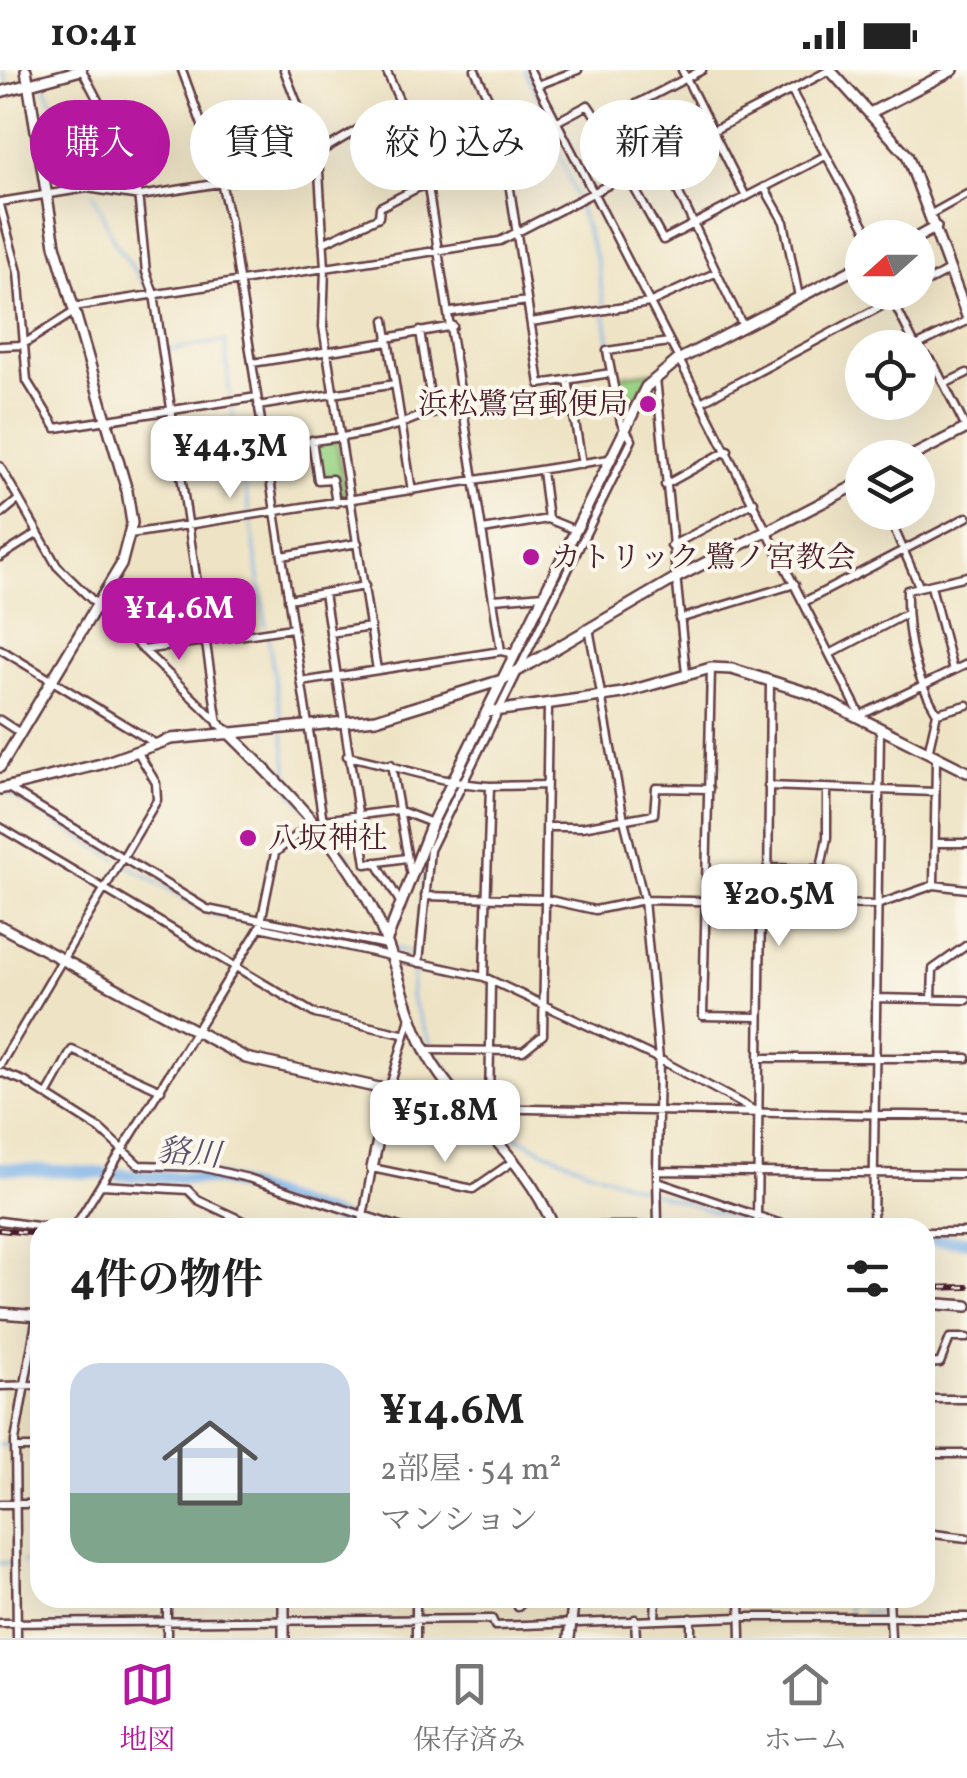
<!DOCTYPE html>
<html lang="ja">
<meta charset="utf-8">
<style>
body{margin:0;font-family:Vollkorn,"Noto Serif JP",serif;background:#f2f2f2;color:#222;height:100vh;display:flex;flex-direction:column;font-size:38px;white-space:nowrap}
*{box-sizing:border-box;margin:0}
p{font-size:32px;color:#767676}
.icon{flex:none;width:55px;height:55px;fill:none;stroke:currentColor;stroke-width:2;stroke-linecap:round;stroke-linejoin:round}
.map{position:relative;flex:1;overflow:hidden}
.panel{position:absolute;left:30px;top:1148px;width:905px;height:390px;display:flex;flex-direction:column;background:#fff;border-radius:30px;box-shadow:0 10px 40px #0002}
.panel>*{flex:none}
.banner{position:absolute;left:30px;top:30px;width:908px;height:90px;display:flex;gap:20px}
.needle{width:65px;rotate:249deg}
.controls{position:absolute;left:845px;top:150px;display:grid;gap:20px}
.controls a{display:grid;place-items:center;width:90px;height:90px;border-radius:50%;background:#fff;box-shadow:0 10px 40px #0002;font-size:50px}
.price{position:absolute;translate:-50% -85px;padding:0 22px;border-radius:20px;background:#fff;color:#222;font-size:32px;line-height:65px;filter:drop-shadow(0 2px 5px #0008)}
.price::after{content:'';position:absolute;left:50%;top:60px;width:30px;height:22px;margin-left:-15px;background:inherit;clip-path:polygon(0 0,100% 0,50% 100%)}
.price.on{background:#b5179e;color:#fff}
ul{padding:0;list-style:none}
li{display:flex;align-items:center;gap:30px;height:250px;padding:0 40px}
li+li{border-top:2px solid #e0e0e0}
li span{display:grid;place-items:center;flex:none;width:280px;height:200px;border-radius:30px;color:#555}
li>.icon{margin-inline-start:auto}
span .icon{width:120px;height:120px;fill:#fffc;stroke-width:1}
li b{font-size:42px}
h2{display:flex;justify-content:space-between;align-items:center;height:120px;padding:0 40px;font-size:42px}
.tag{padding:0 35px;border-radius:45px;background:#fff;box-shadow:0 10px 40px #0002;font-size:35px;line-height:90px}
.tag.on{background:#b5179e;color:#fff}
.status{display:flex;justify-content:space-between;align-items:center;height:70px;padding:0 50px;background:#fff;direction:ltr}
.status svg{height:28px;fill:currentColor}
.dock{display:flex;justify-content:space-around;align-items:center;height:140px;border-top:2px solid #e0e0e0;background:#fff;font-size:28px;color:#767676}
.dock a{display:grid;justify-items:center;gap:5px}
.dock .on{color:#b5179e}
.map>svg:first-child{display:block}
</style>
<div class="status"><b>10:41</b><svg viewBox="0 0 49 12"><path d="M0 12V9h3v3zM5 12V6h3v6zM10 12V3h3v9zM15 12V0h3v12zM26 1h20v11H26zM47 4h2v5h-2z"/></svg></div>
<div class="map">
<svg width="967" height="1568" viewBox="0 0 967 1568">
<rect width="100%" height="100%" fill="#fbf7ec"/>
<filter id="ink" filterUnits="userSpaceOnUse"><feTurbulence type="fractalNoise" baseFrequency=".01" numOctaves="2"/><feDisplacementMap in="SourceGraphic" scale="20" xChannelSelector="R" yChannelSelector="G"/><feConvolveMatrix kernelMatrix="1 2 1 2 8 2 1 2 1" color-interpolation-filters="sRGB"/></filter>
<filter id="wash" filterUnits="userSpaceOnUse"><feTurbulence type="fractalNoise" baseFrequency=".0048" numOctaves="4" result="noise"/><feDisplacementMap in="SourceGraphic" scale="40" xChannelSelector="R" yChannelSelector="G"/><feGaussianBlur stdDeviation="2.25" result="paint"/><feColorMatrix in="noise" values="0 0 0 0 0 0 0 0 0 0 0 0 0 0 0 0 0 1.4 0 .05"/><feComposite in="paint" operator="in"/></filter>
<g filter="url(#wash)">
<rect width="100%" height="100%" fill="#eee3c4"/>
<!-- green -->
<path fill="#9bd386" stroke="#727958" stroke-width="2.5" d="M653 301 623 346 616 306Z
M337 370 345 424 339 425 335 407H321L315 374Z"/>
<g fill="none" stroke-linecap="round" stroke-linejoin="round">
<!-- stream -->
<path stroke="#78afe7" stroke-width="2.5" d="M2 0 9 14
M525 0 544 38 575 126
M45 16 88 113
M93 123 115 173 148 219
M578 136 597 191 604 235
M605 245 610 274
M169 280 225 271 230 327
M613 285 623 347
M232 338 249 441
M251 453 266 556
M268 567 282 654
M516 597 625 370
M496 638 510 609
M283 662 290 720 320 752
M461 709 493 645
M7 723 117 789
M326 758 350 789 373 830
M126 794 210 844 256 853
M265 855 367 874
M393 878 415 884 425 800
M415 884 411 927 432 977
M436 984 477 1036
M482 1042C530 1090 696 1136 766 1158
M0 1375H40
M22 1492H40
M0 1493H10
M848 1528 849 1542
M862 1542H883"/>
<!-- river -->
<path stroke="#78afe7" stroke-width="12" d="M0 1098 222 1110 367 1158
M925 1170 967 1171"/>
</g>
</g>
<g filter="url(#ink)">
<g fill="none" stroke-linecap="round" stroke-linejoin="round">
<!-- street casing -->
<g stroke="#633c42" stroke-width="11">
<path id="street" d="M82 0 136 103 146 202 154 224 218 654
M182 0 218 99 230 151 325 764
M284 0 318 86 325 198 323 257 377 600
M386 0 423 85 501 581
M475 0 500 54 540 314 611 303
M530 0 701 332
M682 0 746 127
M538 15 578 0
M791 20 871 168
M556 52 588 35 600 53 702 0
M421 75 473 56 553 46
M318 83 362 57 405 41
M660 87C690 142 714 200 743 256
M627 105 663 170 825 86
M764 117 784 152 799 227
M0 132 87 118 140 126 275 104 318 86
M0 135 18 202 27 311 56 358 257 327
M931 144 967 124
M323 173 379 147 380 137 429 112
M918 217 949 200
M893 231 916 277
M73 237 500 171 830 0
M452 242 527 231
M385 250 412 421
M531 252 649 233 715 203
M420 261 433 344
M387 268 453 256
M0 276 22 275 74 242
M916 276 967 251
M918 278 934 294 966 358
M252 293 388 272
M656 308 686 603
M568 310 582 394
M944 314 967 303
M258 336 395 314
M312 370 318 410 332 409 336 433
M265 377C340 366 402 367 463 321
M0 396 57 496 227 661
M542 401 548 449
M665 415 728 380
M887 442 919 516
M0 445 18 430
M483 460 548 449 575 460
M130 464 609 389
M671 476 754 432
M282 486 358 473
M0 487 38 463
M931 516 953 601
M324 523 366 794 406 788
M288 529 365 516
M494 529 544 525
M804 532 967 447
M679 549 795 514
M589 558 624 750 644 830 659 989 657 1101
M330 563 371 557
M0 579 156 674
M143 580 292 558
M832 583 906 544
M711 598 703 946 759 947
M301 612 501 581 515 584
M937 643 967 635
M863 644 967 594
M0 650 20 663
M864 652 701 332 908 222
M928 683 937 643C915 607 906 563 907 520L967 506
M347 686C395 695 443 714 490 716
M391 694 410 801
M768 716 935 722
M8 718 207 839 387 875
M323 750 398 740 432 753
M0 757 315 944 402 964
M546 757H582L654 744 656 718 709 719
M935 773H967
M376 792 400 832
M767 798 820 799
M934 815 936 689
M425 826 545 829 595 840 644 830 877 835 934 815 967 819
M814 833 827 768V720
M260 857 484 907 659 989 759 1043
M419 893 430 780 632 370 621 353 607 281 669 272
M484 907 490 716 546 715
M876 928 967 930
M932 929 933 899 967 875
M426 980 523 981 543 965 548 634
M760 988H967
M0 995 157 730 156 713 137 681
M0 1002 24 1011 100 1059 139 1095 201 1097 248 1108 403 1158
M389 1020 410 948
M47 1025 72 980 161 1020
M470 1038 967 1046
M489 1039 491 911
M658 1112 793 1158
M102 1115 188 1120 198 1130 258 1158
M757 1148 761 837 768 825 770 611
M0 1151 52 1158
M554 1156H658L657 1101 967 1104
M74 1158 260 857 275 783 313 752
M361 1158 372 1098 473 1119 515 1090
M873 1158 880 661
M925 1162H967
M925 1294 940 1293 950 1268H967
M0 1316 40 1315
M925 1329H967
M15 1378H40
M925 1384H967
M0 1434H40
M925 1463 967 1468
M167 1528V1568
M740 1528 741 1568
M889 1528 891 1568
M518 1537 528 1528
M635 1549 636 1568
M655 1549 656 1528
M0 1553 492 1549 495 1556 740 1547H967
M17 1568 15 1371 40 1229
M416 1568V1528
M691 1568V1548"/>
</g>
<!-- secondary casing -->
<g stroke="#633c42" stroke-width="14">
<path id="secondary" d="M830 0 907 85 967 246
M0 22 81 0
M870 43 953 0
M916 168 936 157
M908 388 967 358
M487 642 623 623 711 598 732 599 812 624 967 702
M227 661C281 716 341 773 375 844 401 897 405 957 441 1006 480 1059 529 1095 554 1158
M0 697 121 495 132 453 127 421 55 175 26 0
M0 719 101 694 171 669 376 649 502 610 674 509 862 412
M0 856 246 988 468 1038
M386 872 432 753 646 317 678 290 862 195
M372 1098 389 1020
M925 1233 967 1236
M0 1243 40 1246
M284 1528V1568
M569 1568 574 1528"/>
</g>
<!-- street -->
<use href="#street" stroke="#fff" stroke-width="6"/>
<!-- secondary -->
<use href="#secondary" stroke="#fff" stroke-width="9"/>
<!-- rail casing -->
<g stroke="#4a1f2b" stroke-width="6">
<path id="rail" d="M0 1160 40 1164
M925 1218 967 1217"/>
</g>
<!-- rail -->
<use href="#rail" stroke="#fbf7ec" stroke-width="2.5" stroke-dasharray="8" stroke-linecap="butt"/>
</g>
</g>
<!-- markers -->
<g fill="#b5179e" stroke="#fbf7ec" stroke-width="4">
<circle cx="648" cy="334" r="10"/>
<circle cx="531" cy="487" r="10"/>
<circle cx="248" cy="768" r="10"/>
</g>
<g text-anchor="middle" stroke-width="8" stroke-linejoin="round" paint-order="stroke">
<!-- poi labels -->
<g font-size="30" fill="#4a1f2b" stroke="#fbf7ec" text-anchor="start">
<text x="628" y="344" text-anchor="end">浜松鷺宮郵便局</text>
<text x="551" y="497">カトリック 鷺ノ宮教会</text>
<text x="268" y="778">八坂神社</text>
</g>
<!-- water labels -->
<g font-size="32" font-style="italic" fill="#5a516d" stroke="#fbf7ec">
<text transform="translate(189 1082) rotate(5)" y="11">貉川</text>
</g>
</g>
</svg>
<div class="controls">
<a><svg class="needle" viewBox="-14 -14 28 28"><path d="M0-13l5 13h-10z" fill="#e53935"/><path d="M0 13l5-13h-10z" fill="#767676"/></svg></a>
<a><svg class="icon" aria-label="locate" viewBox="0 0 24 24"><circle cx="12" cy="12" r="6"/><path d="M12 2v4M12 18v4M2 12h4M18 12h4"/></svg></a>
<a><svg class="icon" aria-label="layers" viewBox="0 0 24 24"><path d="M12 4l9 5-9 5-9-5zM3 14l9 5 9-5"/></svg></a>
</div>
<b class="price" style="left:230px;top:431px">¥44.3M</b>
<b class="price on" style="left:179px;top:593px">¥14.6M</b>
<b class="price" style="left:779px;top:879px">¥20.5M</b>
<b class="price" style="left:445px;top:1095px">¥51.8M</b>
<div class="banner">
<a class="tag on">購入</a>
<a class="tag">賃貸</a>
<a class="tag">絞り込み</a>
<a class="tag">新着</a>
</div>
<section class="panel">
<h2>4件の物件<svg class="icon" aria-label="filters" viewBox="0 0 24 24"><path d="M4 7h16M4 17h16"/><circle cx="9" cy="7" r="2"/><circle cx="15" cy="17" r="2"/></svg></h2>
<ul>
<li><span style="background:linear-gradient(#c9d6e8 65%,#7fa58c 0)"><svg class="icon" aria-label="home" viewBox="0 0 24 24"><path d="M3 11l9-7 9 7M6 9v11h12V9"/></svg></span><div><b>¥14.6M</b><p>2部屋 · 54 m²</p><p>マンション</p></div></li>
</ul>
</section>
</div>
<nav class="dock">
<a class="on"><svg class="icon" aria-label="map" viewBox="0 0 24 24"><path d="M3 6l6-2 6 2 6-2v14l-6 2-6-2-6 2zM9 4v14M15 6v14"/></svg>地図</a>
<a><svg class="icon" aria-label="saved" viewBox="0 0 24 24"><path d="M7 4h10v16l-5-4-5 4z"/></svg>保存済み</a>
<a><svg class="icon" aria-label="home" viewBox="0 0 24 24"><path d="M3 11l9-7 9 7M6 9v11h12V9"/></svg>ホーム</a>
</nav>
